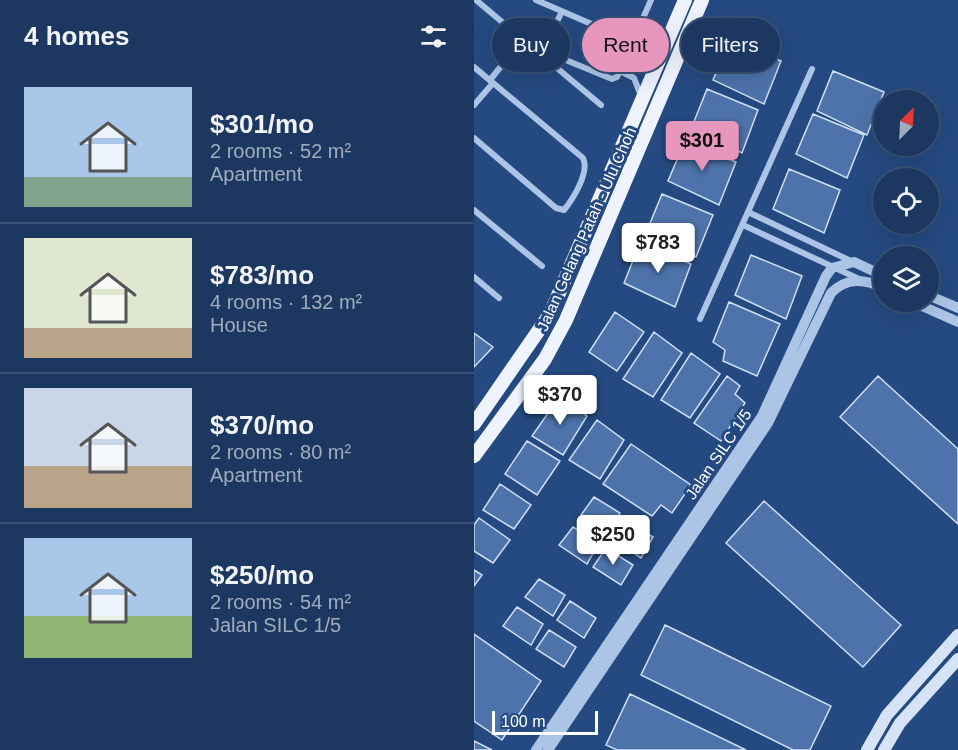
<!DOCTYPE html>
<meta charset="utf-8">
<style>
body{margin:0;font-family:Arial,sans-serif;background:#253f67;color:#f1f3f6;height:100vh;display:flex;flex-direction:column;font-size:22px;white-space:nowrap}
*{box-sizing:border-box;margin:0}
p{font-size:20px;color:#a0acbd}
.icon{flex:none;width:33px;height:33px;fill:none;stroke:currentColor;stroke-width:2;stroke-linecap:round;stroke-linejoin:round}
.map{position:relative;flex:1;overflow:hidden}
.panel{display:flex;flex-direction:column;background:#1c3861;width:474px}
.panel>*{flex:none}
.hud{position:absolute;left:18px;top:18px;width:375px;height:54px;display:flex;gap:12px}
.needle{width:39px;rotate:24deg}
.controls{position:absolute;left:399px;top:90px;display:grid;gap:12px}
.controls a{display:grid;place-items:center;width:66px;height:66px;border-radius:50%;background:#1c3861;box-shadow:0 6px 24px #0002,0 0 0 2px #3a5276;font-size:30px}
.scale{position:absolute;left:18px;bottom:15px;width:106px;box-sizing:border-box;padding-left:6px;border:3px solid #fff;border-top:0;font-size:16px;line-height:21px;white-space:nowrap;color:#fff;-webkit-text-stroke:4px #254a81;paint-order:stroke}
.price{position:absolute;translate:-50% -51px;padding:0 14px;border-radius:6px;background:#fff;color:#222;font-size:20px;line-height:39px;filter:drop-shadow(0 2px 3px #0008)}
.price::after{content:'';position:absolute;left:50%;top:36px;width:18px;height:14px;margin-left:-9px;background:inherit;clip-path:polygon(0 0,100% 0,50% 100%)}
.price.on{background:#e797bd;color:#111}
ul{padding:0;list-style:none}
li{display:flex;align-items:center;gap:18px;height:150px;padding:0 24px}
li+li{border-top:2px solid #3a5276}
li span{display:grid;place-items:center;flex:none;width:168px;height:120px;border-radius:0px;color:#555}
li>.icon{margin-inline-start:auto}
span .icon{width:72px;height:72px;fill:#fffc;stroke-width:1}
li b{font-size:26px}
h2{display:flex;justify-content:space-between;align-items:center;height:72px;padding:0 24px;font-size:26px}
.tag{padding:0 21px;border-radius:27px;background:#1c3861;box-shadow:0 6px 24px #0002,0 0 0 2px #3a5276;font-size:21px;line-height:54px}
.tag.on{background:#e797bd;color:#111}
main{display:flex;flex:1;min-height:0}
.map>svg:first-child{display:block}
</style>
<main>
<section class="panel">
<h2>4 homes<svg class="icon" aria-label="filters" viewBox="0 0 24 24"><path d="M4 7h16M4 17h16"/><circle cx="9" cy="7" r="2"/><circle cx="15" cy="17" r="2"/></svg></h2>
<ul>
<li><span style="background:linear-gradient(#a9c7e8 75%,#7fa58c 0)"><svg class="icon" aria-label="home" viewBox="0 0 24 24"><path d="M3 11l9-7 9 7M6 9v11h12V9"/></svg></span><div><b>$301/mo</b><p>2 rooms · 52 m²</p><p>Apartment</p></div></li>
<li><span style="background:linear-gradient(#dfe7d0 75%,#b9a48a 0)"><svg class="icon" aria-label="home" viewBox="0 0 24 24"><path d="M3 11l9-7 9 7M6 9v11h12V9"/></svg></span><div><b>$783/mo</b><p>4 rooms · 132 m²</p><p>House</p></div></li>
<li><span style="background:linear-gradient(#c9d6e8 65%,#b9a48a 0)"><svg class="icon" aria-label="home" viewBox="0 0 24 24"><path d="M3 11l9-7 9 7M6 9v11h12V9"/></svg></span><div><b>$370/mo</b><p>2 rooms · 80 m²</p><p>Apartment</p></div></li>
<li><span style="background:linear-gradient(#a9c7e8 65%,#8fb573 0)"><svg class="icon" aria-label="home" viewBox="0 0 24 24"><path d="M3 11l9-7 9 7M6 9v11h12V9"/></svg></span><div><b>$250/mo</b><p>2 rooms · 54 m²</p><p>Jalan SILC 1/5</p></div></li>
</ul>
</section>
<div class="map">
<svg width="484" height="750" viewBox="0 0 484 750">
<rect width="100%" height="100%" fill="#254a81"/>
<!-- building -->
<path fill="#4d73aa" stroke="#d0dff5" stroke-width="1.5" d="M256 40 307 61 290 104 239 80Z
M359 71 410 92 393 135 343 111Z
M233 89 284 110 268 153 217 129Z
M339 114 390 135 373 178 322 154Z
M211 141 262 162 245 205 194 181Z
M315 169 366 190 350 233 299 209Z
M188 194 239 215 222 257 172 233Z
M166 243 217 264 201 307 150 283Z
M277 255 328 276 312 319 261 295Z
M255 302 306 324 283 376 249 361 251 350 239 342Z
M141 312 170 332 143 371 115 352Z
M180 332 208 353 179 397 149 379Z
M0 333 19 347 0 367Z
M217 353 246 374 216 418 187 400Z
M253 376 266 386 261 394 271 403 247 441 220 423Z
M404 376 484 449V524L366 417Z
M86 396 113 416 89 455 58 436Z
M123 420 150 440 126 479 95 460Z
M53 441 86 461 63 495 31 474Z
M157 444 217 485 198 513 187 505 178 516 129 484Z
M26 484 57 505 40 529 9 510Z
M120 497 146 513 134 534 107 515Z
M290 501 427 625 389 667 252 543Z
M5 518 36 540 19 563 0 551V525Z
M152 521 179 537 167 558 139 539Z
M99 527 125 543 113 564 85 545Z
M132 548 159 565 147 585 119 567Z
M0 570 8 575 0 586Z
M65 579 91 595 79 616 51 597Z
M96 601 122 618 110 638 83 620Z
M43 607 69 624 57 645 29 626Z
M191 625 357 706 336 750H319L167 675Z
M75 630 102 647 90 667 62 649Z
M0 634 67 681 28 740 0 721Z
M156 694 272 750H143L132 745Z
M0 741 18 750H0Z"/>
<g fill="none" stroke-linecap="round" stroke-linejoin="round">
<!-- minor -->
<path stroke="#acc5e7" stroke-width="6" d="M2 0 127 105
M62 0 159 42
M88 11C82 26 67 44 82 56L138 79 143 77 177 0
M0 67 109 158C116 172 99 199 90 210L82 208 0 138
M146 71 160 78 167 96
M16 80 49 39
M0 105 19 83
M0 210 68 266
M274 212 379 262
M269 225 385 279
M0 277 25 298
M226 319 338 69"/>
<!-- tertiary -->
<path stroke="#acc5e7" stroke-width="10" d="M454 295 484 308
M439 302 484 322
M62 750 288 416 352 276 358 268 380 262 410 276
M74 750 294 423 357 293C373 277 390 279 410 288"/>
<!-- secondary -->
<path stroke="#d6e3f6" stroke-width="12" d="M393 750 413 715 484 635
M410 750 426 723 484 659"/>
<!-- primary -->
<path stroke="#eef3fd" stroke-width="14" d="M0 424 76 314 211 0
M0 456 71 359 92 320 228 0"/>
</g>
<g text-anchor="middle" stroke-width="6" stroke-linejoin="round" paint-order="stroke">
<!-- street labels -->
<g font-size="16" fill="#fff" stroke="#254a81">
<text transform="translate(112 229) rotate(-66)" y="6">Jalan Gelang Patah - Ulu Choh</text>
<text transform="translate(244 454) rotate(-56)" y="6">Jalan SILC 1/5</text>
</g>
</g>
</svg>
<div class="controls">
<a><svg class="needle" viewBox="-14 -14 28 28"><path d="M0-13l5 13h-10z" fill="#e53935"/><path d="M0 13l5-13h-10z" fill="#a0acbd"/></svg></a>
<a><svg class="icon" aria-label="locate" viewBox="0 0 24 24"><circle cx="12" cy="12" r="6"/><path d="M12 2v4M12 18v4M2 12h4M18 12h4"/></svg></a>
<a><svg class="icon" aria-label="layers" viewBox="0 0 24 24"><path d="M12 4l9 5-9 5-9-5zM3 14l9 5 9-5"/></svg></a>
</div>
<div class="scale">100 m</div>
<b class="price on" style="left:228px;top:172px">$301</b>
<b class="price" style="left:184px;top:274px">$783</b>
<b class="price" style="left:86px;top:426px">$370</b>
<b class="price" style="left:139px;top:566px">$250</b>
<div class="hud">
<a class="tag">Buy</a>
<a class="tag on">Rent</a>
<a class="tag">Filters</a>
</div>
</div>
</main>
